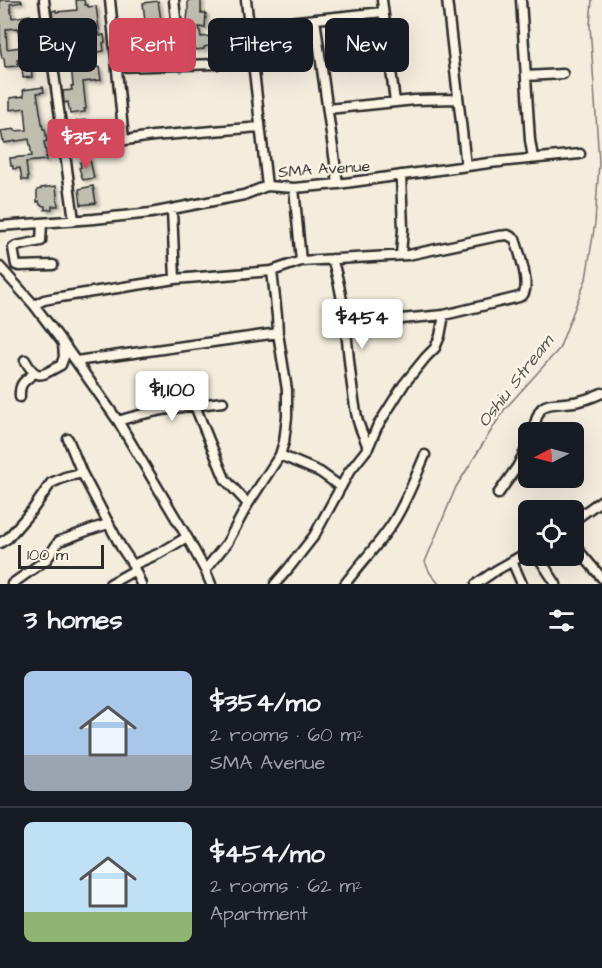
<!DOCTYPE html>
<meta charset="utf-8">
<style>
body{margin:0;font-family:"Architects Daughter",sans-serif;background:#242831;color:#f1f3f6;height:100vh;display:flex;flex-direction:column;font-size:22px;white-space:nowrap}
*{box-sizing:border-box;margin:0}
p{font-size:20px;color:#9ea1a6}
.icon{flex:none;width:33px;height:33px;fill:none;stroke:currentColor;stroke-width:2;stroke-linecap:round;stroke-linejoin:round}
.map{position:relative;height:584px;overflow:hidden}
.panel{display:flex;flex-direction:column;background:#171b24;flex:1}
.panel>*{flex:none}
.hud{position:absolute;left:18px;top:18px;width:567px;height:54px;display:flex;gap:12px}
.needle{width:39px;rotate:264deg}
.tools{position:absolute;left:518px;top:422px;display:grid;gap:12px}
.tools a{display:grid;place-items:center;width:66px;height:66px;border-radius:9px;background:#171b24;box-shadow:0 6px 24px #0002;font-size:30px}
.scale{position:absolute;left:18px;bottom:15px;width:86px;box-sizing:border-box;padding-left:6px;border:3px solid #2b2b2b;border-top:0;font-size:16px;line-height:21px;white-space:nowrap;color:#2b2b2b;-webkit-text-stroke:4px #fcf5e5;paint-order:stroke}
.price{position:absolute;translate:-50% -51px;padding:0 14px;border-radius:6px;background:#fff;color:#222;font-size:20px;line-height:39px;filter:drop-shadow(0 2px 3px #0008)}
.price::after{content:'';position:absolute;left:50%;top:36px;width:18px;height:14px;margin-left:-9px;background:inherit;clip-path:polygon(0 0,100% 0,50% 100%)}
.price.on{background:#d1495b;color:#fff}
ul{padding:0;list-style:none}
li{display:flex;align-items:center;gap:18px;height:150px;padding:0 24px}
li+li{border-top:2px solid #363941}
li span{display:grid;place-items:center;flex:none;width:168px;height:120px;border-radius:9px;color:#555}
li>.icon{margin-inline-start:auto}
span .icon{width:72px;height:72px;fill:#fffc;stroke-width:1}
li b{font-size:26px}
h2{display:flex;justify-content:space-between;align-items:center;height:72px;padding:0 24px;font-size:26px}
.pill{padding:0 21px;border-radius:9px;background:#171b24;box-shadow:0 6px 24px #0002;font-size:21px;line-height:54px}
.pill.on{background:#d1495b;color:#fff}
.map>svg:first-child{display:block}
</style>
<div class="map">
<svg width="602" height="584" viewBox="0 0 602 584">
<defs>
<filter id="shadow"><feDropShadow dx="3" dy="2" stdDeviation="1.5" flood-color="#0004"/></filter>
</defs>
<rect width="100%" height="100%" fill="#f4edde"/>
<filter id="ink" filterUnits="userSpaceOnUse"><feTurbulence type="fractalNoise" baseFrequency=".0167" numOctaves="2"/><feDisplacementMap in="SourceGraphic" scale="12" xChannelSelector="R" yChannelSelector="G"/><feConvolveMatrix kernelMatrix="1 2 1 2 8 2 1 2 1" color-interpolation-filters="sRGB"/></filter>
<g filter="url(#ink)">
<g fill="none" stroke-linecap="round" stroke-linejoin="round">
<!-- stream -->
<path stroke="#7a7771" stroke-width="1.5" d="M439 584 430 573 425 562 456 487 504 410 559 349 586 279 595 223 599 162 590 25 592 0"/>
</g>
<!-- building -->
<path fill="#c2bdb1" stroke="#2b2b2b" stroke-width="1.5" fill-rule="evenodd" filter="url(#shadow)" d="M0 0H21L22 2 10 4 12 18 30 15 32 34H36V58L17 59 18 66 5 67 4 58H2L0 47ZM18 28 20 47 7 49 6 29Z
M76 0H84L85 5H88V7L96 6 100 36 104 35 105 42 103 43 104 51 80 55 81 69 99 67 101 80 83 82 86 109H84L85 112 70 114 68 102 64 103 63 91 72 90 71 86H73L69 43H64L63 27 54 28 52 11 56 10V12L77 10Z
M188 0H201V13H206L205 28 199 27 201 37 211 36 213 45 204 47V49L195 50 194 46 191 47 188 26H186L188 12Z
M158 1 162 26H160L161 38 165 37 166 48 130 53 129 36H126L125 24 145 22 143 3Z
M31 67 32 77 23 78 22 68Z
M43 87 44 92 37 93 43 129H45L47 141 44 142 47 157H46V160L26 162 28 180H22L20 168 13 169V166H11L10 158 32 156 29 139 4 143V141H3L1 131 15 129V131L27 130 25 108 10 110V98L24 96 23 90Z
M88 120 89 135 78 136V134H75L74 124H77V121Z
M90 160 94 178 83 180 79 168 81 167 80 162Z
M56 186 58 206H52V209L45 210V206L40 205 39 201 37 202V190L41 189V188Z
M93 186 96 203 81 205 79 189Z"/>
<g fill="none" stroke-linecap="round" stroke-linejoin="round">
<!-- minor casing -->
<g stroke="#2b2b2b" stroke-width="13">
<path id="minor" d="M44 0 74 220
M110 0 124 140
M174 0 181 66
M246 0 267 186
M382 0 395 102
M447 0 466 166
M521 0 530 140 533 158
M315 19 338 184
M250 26 383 12
M117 67 218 64 253 57
M526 76 563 74
M328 109 415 100 458 99
M64 149 153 136 260 127
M294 188 301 261
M172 210 175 279
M42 223 41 241 16 246 13 248 16 265 19 266 53 265
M0 226 94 219 151 213 244 195 267 186 294 188 338 184 489 163 580 154
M401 255 403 229 401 175
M332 259C349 310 346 365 357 417 359 428 365 438 368 448
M0 267 34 305 63 343 118 421 187 537 205 570 211 584
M34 305 44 300 54 298 175 279 272 271 301 261 408 255 498 236 508 235 515 239C519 251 528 278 525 290 524 295 523 295 519 297L444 315 346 324
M25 360C37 382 42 375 61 365L64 357 63 344
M76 361 278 333
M20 397C19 383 24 382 34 373
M195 406 225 479 248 504
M118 421C152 410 187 406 223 402
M533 432C540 398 545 406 574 402 584 401 593 397 602 393
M68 439 82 473 121 547 133 565 141 584
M280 455 320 472 341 487
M498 494 517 467 528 446
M573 521 602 500
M0 543 8 538 33 509 51 483 65 477 82 473
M573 544 602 578
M537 555 556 584
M512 561 522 584
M133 565 160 553 187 537
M205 570 227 543 248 504 280 455 284 442 287 417V390L278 333 277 316 272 271
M12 584 47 559 59 541C76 536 91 528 109 524
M110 584 135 570
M275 584 288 569 314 536 349 472 368 448 377 427 404 384 426 357 435 348 440 336 444 315
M345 584C360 564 378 545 392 524 406 503 415 478 425 455
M476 584 495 571 528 552"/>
</g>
<!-- minor -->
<use href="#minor" stroke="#fcf5e5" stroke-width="8"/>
</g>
</g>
<g text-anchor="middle" stroke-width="4.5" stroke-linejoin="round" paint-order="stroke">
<!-- street labels -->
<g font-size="16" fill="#2b2b2b" stroke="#fcf5e5">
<text transform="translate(324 168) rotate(-4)" y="6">SMA Avenue</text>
</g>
<!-- water labels -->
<g font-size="18" font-style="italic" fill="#595754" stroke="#fcf5e5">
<text transform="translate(515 381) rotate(-52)" y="6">Oshiu Stream</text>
</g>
</g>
</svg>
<div class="tools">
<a><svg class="needle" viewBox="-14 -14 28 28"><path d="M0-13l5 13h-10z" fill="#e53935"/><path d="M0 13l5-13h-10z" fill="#9ea1a6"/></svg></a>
<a><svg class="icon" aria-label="locate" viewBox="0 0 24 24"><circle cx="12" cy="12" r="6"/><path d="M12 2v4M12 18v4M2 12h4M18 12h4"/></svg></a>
</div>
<div class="scale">100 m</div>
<b class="price on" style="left:86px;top:170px">$354</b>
<b class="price" style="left:362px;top:350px">$454</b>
<b class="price" style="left:172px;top:422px">$1,100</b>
<div class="hud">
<a class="pill">Buy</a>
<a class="pill on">Rent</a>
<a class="pill">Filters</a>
<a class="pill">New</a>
</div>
</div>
<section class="panel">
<h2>3 homes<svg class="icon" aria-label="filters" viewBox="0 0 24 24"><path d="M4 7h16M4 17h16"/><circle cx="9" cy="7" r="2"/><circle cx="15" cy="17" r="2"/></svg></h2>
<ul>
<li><span style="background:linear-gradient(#a9c7e8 70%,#9aa5b1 0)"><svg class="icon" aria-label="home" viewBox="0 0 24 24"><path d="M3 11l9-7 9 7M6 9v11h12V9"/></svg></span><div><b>$354/mo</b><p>2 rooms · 60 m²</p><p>SMA Avenue</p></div></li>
<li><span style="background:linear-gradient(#bfe0f5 75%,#8fb573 0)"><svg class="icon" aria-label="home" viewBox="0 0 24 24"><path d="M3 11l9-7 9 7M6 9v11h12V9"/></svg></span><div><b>$454/mo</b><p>2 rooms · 62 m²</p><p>Apartment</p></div></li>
</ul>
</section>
